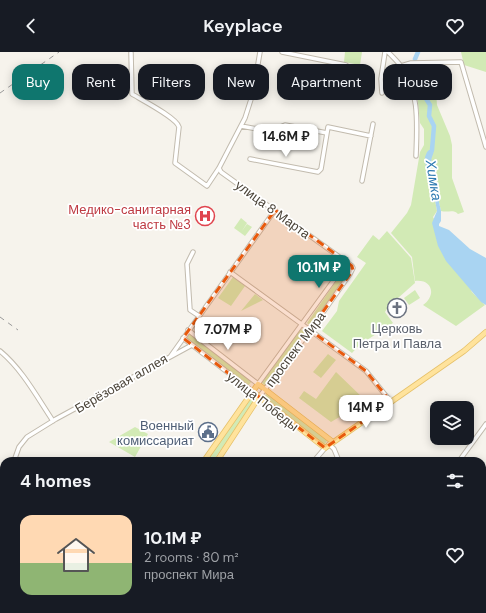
<!DOCTYPE html>
<meta charset="utf-8">
<style>
body{margin:0;font-family:"DM Sans",sans-serif;background:#20242c;color:#f1f3f6;height:100vh;display:flex;flex-direction:column;font-size:15px;white-space:nowrap}
*{box-sizing:border-box;margin:0}
p{font-size:13px;color:#9ea1a6}
.icon{flex:none;width:22px;height:22px;fill:none;stroke:currentColor;stroke-width:2;stroke-linecap:round;stroke-linejoin:round}
.map{position:relative;flex:1;overflow:hidden}
.panel{position:absolute;left:0px;top:405px;width:486px;height:156px;display:flex;flex-direction:column;background:#171b24;border-radius:12px 12px 0 0;box-shadow:0 2px 10px #0003}
.panel>*{flex:none}
.banner{position:absolute;left:12px;top:12px;width:462px;height:36px;display:flex;gap:8px}
.tools{position:absolute;left:430px;top:349px;display:grid;gap:8px}
.tools a{display:grid;place-items:center;width:44px;height:44px;border-radius:8px;background:#171b24;box-shadow:0 2px 10px #0003;font-size:20px}
.price{position:absolute;translate:-50% -34px;padding:0 9px;border-radius:8px;background:#fff;color:#222;font-size:13px;line-height:26px;filter:drop-shadow(0 1px 2px #0008)}
.price::after{content:'';position:absolute;left:50%;top:24px;width:12px;height:9px;margin-left:-6px;background:inherit;clip-path:polygon(0 0,100% 0,50% 100%)}
.price.on{background:#0f766e;color:#fff}
ul{padding:0;list-style:none}
li{display:flex;align-items:center;gap:12px;height:100px;padding:0 20px}
li span{display:grid;place-items:center;flex:none;width:112px;height:80px;border-radius:12px;color:#555}
li>.icon{margin-inline-start:auto}
span .icon{width:48px;height:48px;fill:#fffc;stroke-width:1}
li b{font-size:17px}
h2{display:flex;justify-content:space-between;align-items:center;height:48px;padding:0 20px;font-size:17px}
.tag{padding:0 14px;border-radius:12px;background:#171b24;box-shadow:0 2px 10px #0003;font-size:14px;line-height:36px}
.tag.on{background:#0f766e;color:#fff}
header{display:flex;justify-content:space-between;align-items:center;height:52px;padding:0 20px;background:#171b24;font-size:18px;font-weight:600}
.map>svg:first-child{display:block}
</style>
<header><svg class="icon" aria-label="back" viewBox="0 0 24 24"><path d="M15 5l-7 7 7 7"/></svg>Keyplace<svg class="icon" aria-label="heart" viewBox="0 0 24 24"><path d="M12 20l-8-8c-3-5 5-10 8-4 3-6 11-1 8 4z"/></svg></header>
<div class="map">
<svg width="486" height="561" viewBox="0 0 486 561">
<rect width="100%" height="100%" fill="#f6f3ec"/>
<!-- green -->
<path fill="#d2eab5" d="M345 0H362L360 13 344 10Z
M461 0H486V20L464 13Z
M434 13 437 53 450 84 452 93V126L464 160 458 162C453 157 448 161 441 159L431 115 432 108 426 117 433 137 437 159 433 165 472 240 485 253 456 274 423 253C437 243 432 227 415 229L412 205 391 181 407 161 411 153 420 100 424 93V77L420 71 417 41 410 24 412 14Z
M241 166 247 171 242 179 247 172 252 175 245 184 234 176Z
M387 179 411 206 415 231 389 254 385 260 393 271 367 288 366 286 352 301 322 279 337 259 339 249 366 211 357 205 373 183 379 188Z
M346 215 350 216 351 219 346 226 343 224 340 227 342 229 311 274 307 271Z
M233 225 245 234 231 254 218 246Z
M415 238 420 246 409 253 404 246Z
M255 242 263 248 241 259Z
M301 277 307 281 266 334 261 330Z
M189 282H191L252 329 248 334 187 287Z
M328 302 336 308 321 326 313 320Z
M336 320 364 347 347 359 348 360 331 370 299 346 304 339 316 347Z
M267 341 327 387V389L325 392H323L263 346Z
M252 344 256 346V348L213 409H206Z
M135 375 148 382 135 405 109 390Z
M233 557H426L433 561H230Z"/>
<!-- water -->
<path fill="#a9d4f2" d="M429 98H432L431 115 441 159V169L439 172V174L449 178 470 197 486 206V253L481 250 446 209 438 194 432 171 437 159 433 137 426 117 425 105 427 100Z"/>
<g fill="none" stroke-linecap="round" stroke-linejoin="round">
<!-- river -->
<path stroke="#a9d4f2" stroke-width="4.5" d="M415 7 418 0
M415 15 416 31 430 53 429 64 434 74 432 98 430 104"/>
<!-- minor casing -->
<g stroke="#c2bbae" stroke-width="5.5">
<path id="minor" d="M282 0 346 13
M388 0C392 4 397 9 401 14 420 39 417 74 416 104
M131 1 132 42C142 48 177 66 179 75L175 111 207 134 219 116 245 66 253 41 260 0
M401 14 411 11 461 10 486 95
M382 41 381 27 385 0
M241 74 268 79 273 78 285 73 327 81 328 75 371 84
M250 107 318 120 321 117 327 81
M219 116 221 120 352 214 353 216 350 222 312 276 259 345
M362 129 373 72
M193 200 187 212 190 258 199 264
M230 220 366 319 391 350
M188 278 258 332 347 210
M183 286 252 339
M0 299C22 317 37 345 53 369
M170 305 275 158
M329 392 334 397 339 409
M14 409 19 395 27 385 56 367 192 293
M314 409 325 396
M459 409 486 372
M0 539 4 536
M106 557 110 561
M181 557 187 561
M38 561 42 557
M84 561 88 557
M222 561 224 557"/>
</g>
<!-- major casing -->
<g stroke="#e6c16a" stroke-width="6">
<path id="major" d="M252 339 325 396 464 299 486 280
M204 409 258 332 333 390
M217 409 259 345
M60 561 64 557"/>
</g>
<!-- minor -->
<use href="#minor" stroke="#fff" stroke-width="3.5"/>
<!-- major -->
<use href="#major" stroke="#ffe39c" stroke-width="4.5"/>
<!-- rail -->
<path stroke="#9a9a9a" stroke-width="1" stroke-dasharray="5 5" stroke-linecap="butt" d="M0 41 59 0
M0 265 18 278
M0 442 4 445
M0 451 4 454
M130 557 135 561
M141 557 147 561"/>
</g>
<!-- marked area -->
<path fill="#e8590c" fill-opacity="0.2" stroke="#e8590c" stroke-width="3" stroke-dasharray="8 5" stroke-linejoin="round" d="M275 158 352 214 353 218 310 278 366 319 391 350 325 396 183 286Z"/>
<!-- icons -->
<defs>
<g id="hospital-ring" transform="scale(1)"><circle r="9.5" fill="#fff" stroke="#e0444e" stroke-width="1.5"/><path d="M-5-5h3v3.5h4V-5h3V5h-3V1.5h-4V5h-3Z" fill="#e0444e"/></g>
<g id="church-ring" transform="scale(1)"><circle r="9.5" fill="#fff" stroke="#6b7280" stroke-width="1.5"/><path d="M-1.2-6h2.4v3.5h3.3v2.4h-3.3V6h-2.4V-.1h-3.3v-2.4h3.3Z" fill="#6b7280"/></g>
<g id="civic-ring" transform="scale(1)"><circle r="9.5" fill="#fff" stroke="#5c6f8a" stroke-width="1.5"/><path d="M-.6-6.5H3V-4.5H.6V-3L4-1V1h2V6H-6V1h2V-1L-.6-3ZM-1.2 2.5V6h2.4V2.5Z" fill="#5c6f8a"/></g>
</defs>
<g fill-rule="evenodd">
<use href="#hospital-ring" x="205" y="164"/>
<use href="#church-ring" x="397" y="256"/>
<use href="#civic-ring" x="208" y="380"/>
</g>
<g text-anchor="middle" stroke-width="3.5" stroke-linejoin="round" paint-order="stroke">
<!-- health labels -->
<g font-size="13" fill="#be3a42" stroke="#fff" text-anchor="end">
<text x="191" y="162">Медико-санитарная<tspan x="191" dy="15">часть №3</tspan></text>
</g>
<!-- street labels -->
<g font-size="13" fill="#4b4439" stroke="#fff">
<text transform="translate(273 157) rotate(36)" y="5">улица 8 Марта</text>
<text transform="translate(295 297) rotate(-53)" y="5">проспект Мира</text>
<text transform="translate(121 331) rotate(-30)" y="5">Берёзовая аллея</text>
<text transform="translate(263 349) rotate(38)" y="5">улица Победы</text>
</g>
<!-- worship labels -->
<g font-size="13" fill="#5b616d" stroke="#fff">
<text x="397" y="281">Церковь<tspan x="397" dy="15">Петра и Павла</tspan></text>
</g>
<!-- service labels -->
<g font-size="13" fill="#4e5e75" stroke="#fff" text-anchor="end">
<text x="194" y="378">Военный<tspan x="194" dy="15">комиссариат</tspan></text>
</g>
<!-- water labels -->
<g font-size="14" font-style="italic" fill="#2e7ab2" stroke="#fff">
<text transform="translate(434 128) rotate(81)" y="5">Химка</text>
</g>
</g>
</svg>
<div class="tools">
<a><svg class="icon" aria-label="layers" viewBox="0 0 24 24"><path d="M12 4l9 5-9 5-9-5zM3 14l9 5 9-5"/></svg></a>
</div>
<b class="price" style="left:286px;top:106px">14.6M ₽</b>
<b class="price on" style="left:319px;top:237px">10.1M ₽</b>
<b class="price" style="left:228px;top:299px">7.07M ₽</b>
<b class="price" style="left:366px;top:377px">14M ₽</b>
<div class="banner">
<a class="tag on">Buy</a>
<a class="tag">Rent</a>
<a class="tag">Filters</a>
<a class="tag">New</a>
<a class="tag">Apartment</a>
<a class="tag">House</a>
</div>
<section class="panel">
<h2>4 homes<svg class="icon" aria-label="filters" viewBox="0 0 24 24"><path d="M4 7h16M4 17h16"/><circle cx="9" cy="7" r="2"/><circle cx="15" cy="17" r="2"/></svg></h2>
<ul>
<li><span style="background:linear-gradient(#ffd9b3 60%,#8fb573 0)"><svg class="icon" aria-label="home" viewBox="0 0 24 24"><path d="M3 11l9-7 9 7M6 9v11h12V9"/></svg></span><div><b>10.1M ₽</b><p>2 rooms · 80 m²</p><p>проспект Мира</p></div><svg class="icon" aria-label="heart" viewBox="0 0 24 24"><path d="M12 20l-8-8c-3-5 5-10 8-4 3-6 11-1 8 4z"/></svg></li>
</ul>
</section>
</div>
